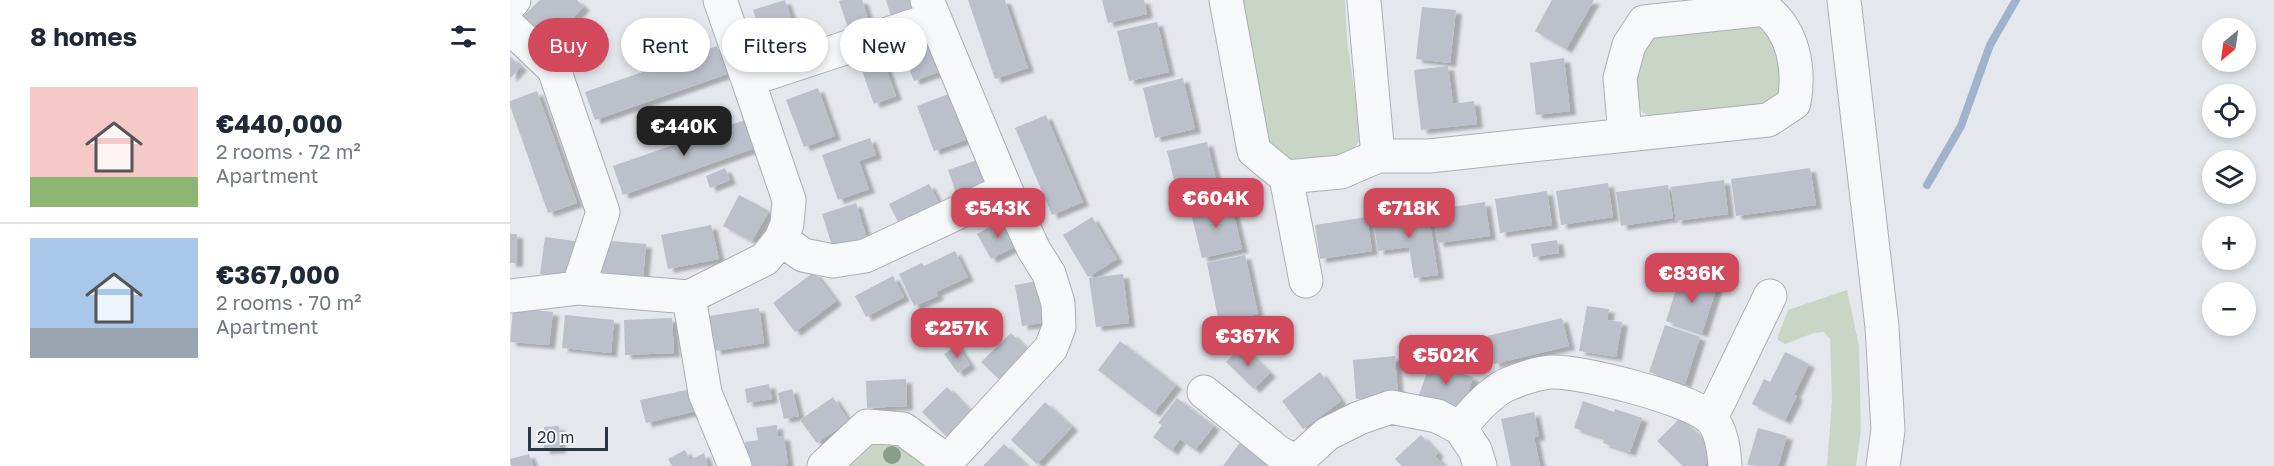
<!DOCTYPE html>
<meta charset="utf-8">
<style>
body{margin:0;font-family:"Golos Text",sans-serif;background:#f2f2f3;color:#1f2937;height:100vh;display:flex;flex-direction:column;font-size:22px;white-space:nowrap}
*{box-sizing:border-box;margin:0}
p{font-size:20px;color:#747a83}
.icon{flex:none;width:33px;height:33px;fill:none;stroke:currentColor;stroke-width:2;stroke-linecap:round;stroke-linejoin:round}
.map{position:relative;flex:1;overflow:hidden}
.panel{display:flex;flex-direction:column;background:#fff;width:510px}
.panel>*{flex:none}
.hud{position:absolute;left:18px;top:18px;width:570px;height:54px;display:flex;gap:12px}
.needle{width:39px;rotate:209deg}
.buttons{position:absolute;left:1692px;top:18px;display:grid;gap:12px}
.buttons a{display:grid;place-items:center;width:54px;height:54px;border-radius:50%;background:#fff;box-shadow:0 3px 9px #0003;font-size:30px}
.scale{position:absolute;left:18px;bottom:15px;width:80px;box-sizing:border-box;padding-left:6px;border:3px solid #2b3445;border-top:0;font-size:16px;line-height:21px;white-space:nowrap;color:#2b3445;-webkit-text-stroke:4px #f4f6f9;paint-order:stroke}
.price{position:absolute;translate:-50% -51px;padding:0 14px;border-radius:12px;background:#d1495b;color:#fff;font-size:20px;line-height:39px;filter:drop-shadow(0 2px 3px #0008)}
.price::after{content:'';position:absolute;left:50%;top:36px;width:18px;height:14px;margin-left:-9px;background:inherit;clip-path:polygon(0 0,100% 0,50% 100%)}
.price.current{background:#222;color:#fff}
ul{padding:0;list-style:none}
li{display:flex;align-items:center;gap:18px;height:150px;padding:0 30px}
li+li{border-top:2px solid #e0e1e3}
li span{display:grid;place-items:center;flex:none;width:168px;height:120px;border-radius:0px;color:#555}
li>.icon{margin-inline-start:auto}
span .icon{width:72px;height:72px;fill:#fffc;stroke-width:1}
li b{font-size:26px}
h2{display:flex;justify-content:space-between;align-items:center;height:72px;padding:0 30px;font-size:26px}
.pill{padding:0 21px;border-radius:27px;background:#fff;box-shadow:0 3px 9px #0003;font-size:21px;line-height:54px}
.pill.current{background:#d1495b;color:#fff}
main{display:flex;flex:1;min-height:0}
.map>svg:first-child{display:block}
</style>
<main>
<section class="panel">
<h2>8 homes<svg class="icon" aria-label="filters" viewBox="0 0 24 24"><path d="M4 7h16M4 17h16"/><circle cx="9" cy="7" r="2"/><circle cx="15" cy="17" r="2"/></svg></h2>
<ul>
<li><span style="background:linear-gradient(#f6c9c9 75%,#8fb573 0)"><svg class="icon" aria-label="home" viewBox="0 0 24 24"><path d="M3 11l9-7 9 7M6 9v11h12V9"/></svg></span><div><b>€440,000</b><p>2 rooms · 72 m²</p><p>Apartment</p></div></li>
<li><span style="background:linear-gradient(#a9c7e8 75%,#9aa5b1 0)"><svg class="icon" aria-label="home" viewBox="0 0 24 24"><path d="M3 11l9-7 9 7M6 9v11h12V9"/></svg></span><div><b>€367,000</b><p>2 rooms · 70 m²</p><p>Apartment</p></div></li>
</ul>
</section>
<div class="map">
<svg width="1764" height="466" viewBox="0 0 1764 466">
<defs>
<filter id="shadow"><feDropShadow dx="6" dy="4" stdDeviation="1.5" flood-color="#0004"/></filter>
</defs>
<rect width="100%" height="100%" fill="#e4e7ec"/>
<!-- green -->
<path fill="#c9d6c5" d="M734 0H835L837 39 850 132V140L840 154 780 163 759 152 730 8Z
M1251 21 1263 29 1274 89 1257 105 1143 118 1132 112 1128 104 1123 69 1138 37Z
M1337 290 1349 346 1351 430 1346 466H1317L1322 399 1320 339 1314 332 1304 333 1275 344 1267 339 1278 310Z
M380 435 415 465 414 466H325L332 459Z"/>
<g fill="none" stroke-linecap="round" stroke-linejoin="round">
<!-- stream -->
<path stroke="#9fb4cc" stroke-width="8" d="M1417 185 1451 126 1480 45 1506 0"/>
</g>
<!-- building -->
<path fill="#bbc0ca" filter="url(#shadow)" d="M30 0H67L74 7 38 43 12 17Z
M275 0 291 47 259 58 243 10Z
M333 0H352L360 24 339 31 329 1Z
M376 0H407L409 7 381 16Z
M458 0H495L518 68 485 79Z
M592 0H634L637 14 598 23Z
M1042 0H1084L1056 49 1025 31Z
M912 7 946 10 940 63 906 59Z
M647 22 659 72 619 81 607 31Z
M421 45 431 71 404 81 394 55Z
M207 46 217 74 85 120 75 92Z
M0 56 11 67 0 78Z
M1054 58 1060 111 1026 115 1020 63Z
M374 63 386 96 364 104 352 71Z
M938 66 943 104 964 101 967 124 911 130 904 70Z
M673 78 685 129 645 138 633 88Z
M308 88 325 136 294 147 276 100Z
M27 91 67 203 38 213 0 106V101Z
M441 93 458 139 424 151 407 106Z
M536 115 573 202 542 215 505 128Z
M235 120 245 148 113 195 103 166Z
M360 138 366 155 349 161 359 189 328 200 312 155Z
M697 142 709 192 669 201 657 151Z
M467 160 477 189 448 199 438 170Z
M215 168 220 180 200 188 196 176Z
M1300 168 1306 205 1226 216 1221 179Z
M1214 180 1218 214 1166 221 1161 187Z
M1098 183 1103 217 1051 225 1046 191Z
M419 184 432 209 392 230 379 204Z
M1158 185 1163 218 1111 226 1106 192Z
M1037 191 1042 225 990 233 985 199Z
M229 195 259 211 242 241 213 226Z
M720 199 732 249 692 258 680 209Z
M975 202 980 236 928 243 922 210Z
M346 203 357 238 323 249 312 214Z
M918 210 928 275 904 278 899 247 868 251 863 218Z
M582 217 607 259 578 277 553 235Z
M857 217 862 251 810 259 805 225Z
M494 219 508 245 481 259 467 234Z
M201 225 209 259 158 269 151 235Z
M0 234H7V263H0Z
M35 237 71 242 66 279 30 274Z
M89 240 136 244 133 278 86 273Z
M1047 240 1049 253 1023 257 1021 244Z
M445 251 458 277 426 292 428 296 404 306 389 274 412 263 414 266Z
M735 255 748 314 709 323 697 263Z
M304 272 326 301 285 332 263 303Z
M613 274 619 323 586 327 579 278Z
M1171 274 1207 286 1192 333 1156 321Z
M383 276 394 297 356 317 345 296Z
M533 280 539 322 512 326 505 285Z
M1077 306 1099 309 1097 320 1112 322 1106 357 1069 351Z
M3 308 43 312 39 345 0 342Z
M249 308 254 343 205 351 199 316Z
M55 315 104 320 101 353 52 348Z
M162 318 164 353 115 355 114 320Z
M1052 318 1059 346 984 364 977 336Z
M1155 325 1190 337 1175 384 1139 372Z
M501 333 521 354 492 382 471 362Z
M610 341 666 385 644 413 588 370Z
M447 345 460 365 448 373 434 354Z
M732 346 760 373 744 389 716 362Z
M1275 352 1299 364 1284 395 1287 396 1275 420 1242 404 1254 379 1260 382Z
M885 356 888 396 846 399 843 360Z
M920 364 963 377 953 409 909 395Z
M810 372 831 401 793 429 772 401Z
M396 379 397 406 357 408 356 381Z
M259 384 262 399 237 403 235 389Z
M437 387 463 414 438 438 412 412Z
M181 389 186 411 136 423 130 400Z
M282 389 289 416 274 419 268 393Z
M323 397 339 421 307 443 290 420Z
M667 398 704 426 685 450 670 439 662 451 643 437 652 425 648 423Z
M1073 401 1104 412 1105 409 1132 418 1120 452 1093 443 1095 438 1064 428Z
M535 402 562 427 527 464 501 440Z
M1024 412 1029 436 1024 437 1030 466H1001L991 419Z
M1170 418 1207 453 1194 466H1173L1147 441Z
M267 425 268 437 274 436 278 465 239 466 235 442 248 440 246 428Z
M49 426 50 449 34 450V427Z
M1248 428 1277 436 1268 466 1237 465Z
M911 435 928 453 925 456 934 466H892L885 459Z
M734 437 763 466H713Z
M494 444 517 466H473Z
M175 450 180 460 194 453 198 466H162L158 459Z
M19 454 23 466H1L0 459Z"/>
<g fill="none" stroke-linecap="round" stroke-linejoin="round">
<!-- minor casing -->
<g stroke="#a9aeb7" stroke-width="35">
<path id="minor" d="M210 0 238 80 423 19
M417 0 496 190 524 250 539 274 548 303 549 327 541 348 433 466
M716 0 744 151 776 177 796 281
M854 0 868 156
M1334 0 1372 327 1378 430 1373 466
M0 4 4 0
M0 27 44 69 93 212 68 288
M238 80 279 200 277 224 271 239
M776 177 831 172 868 156H919L1258 120 1284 103C1290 69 1284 31 1255 9L1134 22 1119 45 1110 78 1115 134
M0 296 68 288 179 297 255 259 271 239 293 255 323 261 355 256 496 190
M179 297 195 393 225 466
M694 392 768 452 786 462
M1201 418 1260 296
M950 428C962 413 983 389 1001 383 1013 378 1028 373 1041 372 1068 370 1183 399 1201 419 1212 430 1214 451 1215 466
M314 466 357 426 393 429 437 461
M782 466 817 434 849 418 881 407 927 416 950 428 965 450 970 466"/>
</g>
<!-- minor -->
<use href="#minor" stroke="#f7f8fa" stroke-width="33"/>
</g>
<!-- trees -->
<circle fill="#899d89" cx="382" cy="455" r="9"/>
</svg>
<div class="buttons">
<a><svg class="needle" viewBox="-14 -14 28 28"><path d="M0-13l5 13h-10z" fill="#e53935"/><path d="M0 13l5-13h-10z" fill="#747a83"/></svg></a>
<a><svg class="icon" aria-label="locate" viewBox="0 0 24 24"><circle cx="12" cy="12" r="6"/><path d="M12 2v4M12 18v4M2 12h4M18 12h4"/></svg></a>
<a><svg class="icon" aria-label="layers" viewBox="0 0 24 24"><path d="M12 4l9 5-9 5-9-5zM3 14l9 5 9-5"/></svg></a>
<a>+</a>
<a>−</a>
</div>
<div class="scale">20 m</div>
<b class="price current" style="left:174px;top:157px">€440K</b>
<b class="price" style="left:706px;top:229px">€604K</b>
<b class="price" style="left:488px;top:239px">€543K</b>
<b class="price" style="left:899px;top:239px">€718K</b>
<b class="price" style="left:1182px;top:304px">€836K</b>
<b class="price" style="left:447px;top:359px">€257K</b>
<b class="price" style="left:738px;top:367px">€367K</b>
<b class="price" style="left:936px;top:386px">€502K</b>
<div class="hud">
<a class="pill current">Buy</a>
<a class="pill">Rent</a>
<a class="pill">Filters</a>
<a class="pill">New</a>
</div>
</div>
</main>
